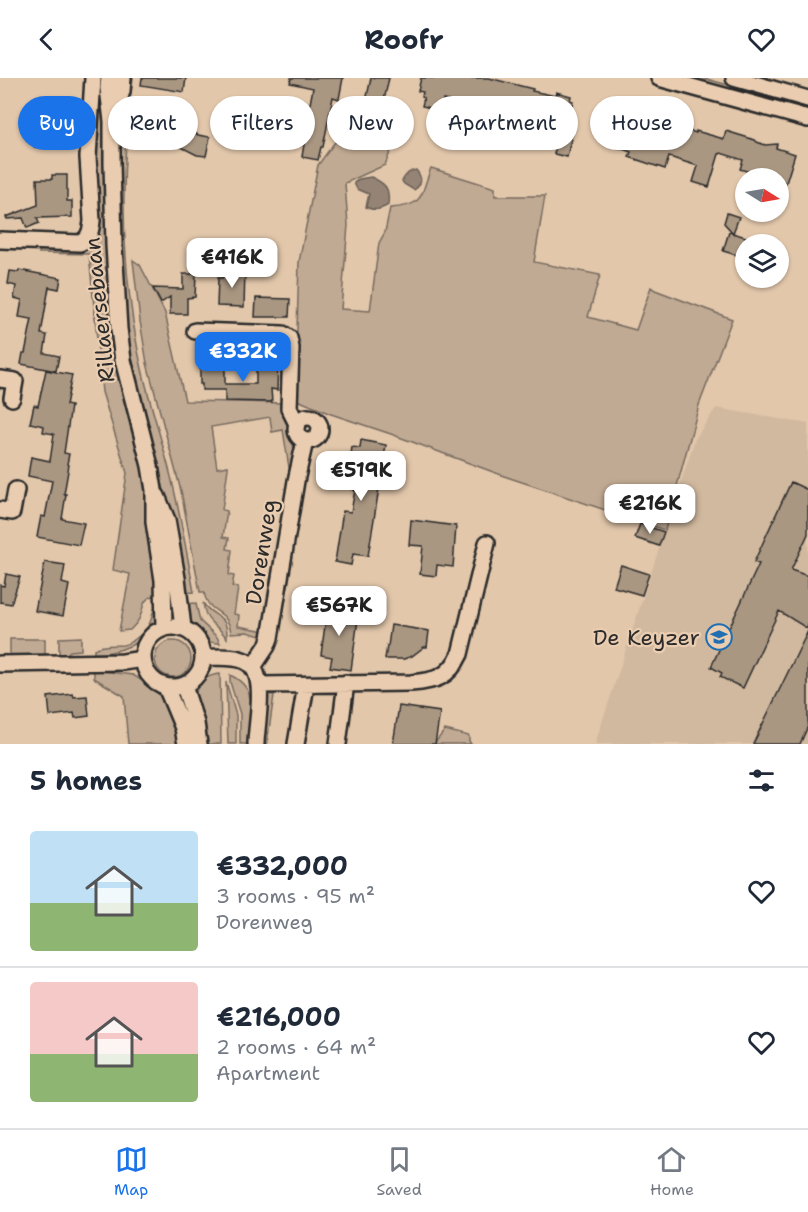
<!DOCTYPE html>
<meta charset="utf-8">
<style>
body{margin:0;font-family:"Shantell Sans",sans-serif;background:#f6f6f7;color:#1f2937;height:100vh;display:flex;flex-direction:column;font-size:22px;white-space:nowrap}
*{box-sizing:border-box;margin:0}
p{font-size:20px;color:#747a83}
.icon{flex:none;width:33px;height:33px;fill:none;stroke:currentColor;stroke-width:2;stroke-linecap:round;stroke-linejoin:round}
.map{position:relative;height:666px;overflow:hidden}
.panel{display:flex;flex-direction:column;background:#fff;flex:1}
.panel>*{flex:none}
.hud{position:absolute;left:18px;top:18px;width:772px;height:54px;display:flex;gap:12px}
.needle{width:39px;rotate:101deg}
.fabs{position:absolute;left:735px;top:90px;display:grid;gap:12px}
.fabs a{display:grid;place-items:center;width:54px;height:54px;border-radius:50%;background:#fff;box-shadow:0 2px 4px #0004;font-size:30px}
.price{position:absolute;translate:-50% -51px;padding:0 14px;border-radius:12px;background:#fff;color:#222;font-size:20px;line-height:39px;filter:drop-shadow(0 2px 3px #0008)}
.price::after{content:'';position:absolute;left:50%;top:36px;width:18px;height:14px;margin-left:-9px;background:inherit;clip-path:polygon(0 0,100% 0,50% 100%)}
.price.on{background:#1a73e8;color:#fff}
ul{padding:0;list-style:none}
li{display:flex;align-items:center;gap:18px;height:150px;padding:0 30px}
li+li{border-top:2px solid #e0e1e3}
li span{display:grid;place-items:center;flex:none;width:168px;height:120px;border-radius:6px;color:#555}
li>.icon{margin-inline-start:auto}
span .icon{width:72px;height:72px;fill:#fffc;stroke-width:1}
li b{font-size:26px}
h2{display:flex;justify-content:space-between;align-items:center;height:72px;padding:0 30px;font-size:26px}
.pill{padding:0 21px;border-radius:27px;background:#fff;box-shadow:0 2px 4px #0004;font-size:21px;line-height:54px}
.pill.on{background:#1a73e8;color:#fff}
header{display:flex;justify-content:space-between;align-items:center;height:78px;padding:0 30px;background:#fff;font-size:27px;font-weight:700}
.tab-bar{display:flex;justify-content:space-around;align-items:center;height:84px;border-top:2px solid #e0e1e3;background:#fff;font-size:16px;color:#747a83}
.tab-bar a{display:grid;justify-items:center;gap:3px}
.tab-bar .on{color:#1a73e8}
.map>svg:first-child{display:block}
</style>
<header><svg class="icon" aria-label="back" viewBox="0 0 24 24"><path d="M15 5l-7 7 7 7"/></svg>Roofr<svg class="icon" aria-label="heart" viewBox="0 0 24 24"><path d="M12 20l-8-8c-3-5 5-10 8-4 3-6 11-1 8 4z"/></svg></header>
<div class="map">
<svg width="808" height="666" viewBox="0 0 808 666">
<rect width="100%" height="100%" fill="#e2c7ab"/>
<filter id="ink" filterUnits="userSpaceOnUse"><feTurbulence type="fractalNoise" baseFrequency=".0167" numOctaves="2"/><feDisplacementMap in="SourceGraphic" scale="12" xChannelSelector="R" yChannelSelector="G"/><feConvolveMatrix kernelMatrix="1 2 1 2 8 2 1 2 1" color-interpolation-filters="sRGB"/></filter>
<g filter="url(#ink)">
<!-- built -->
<path fill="#d1b99f" d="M716 330 808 346V666H595L695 361Z"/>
<!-- green -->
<path fill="#c1aa93" stroke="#766a5f" stroke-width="1.5" d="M96 0H105L103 44 110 241 117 291 122 316 143 392 158 517C143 519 144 527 140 539 138 544 134 548 130 552L119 553 130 496 113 492 127 395 102 314 89 176 39 175 41 167 87 168 91 170 97 169 92 96Z
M127 0H133C120 88 121 179 137 267 145 313 161 357 172 403 181 440 187 477 194 514L184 515 164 412 133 293 127 251 123 193 120 99 121 61Z
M697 0H703L808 29V33L696 3Z
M335 64H381L391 72 385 87 345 105 348 147 341 231 370 233 379 165 385 154 390 130C425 128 420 118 431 90L495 110V118H545L534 184 600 197 588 239 636 252 651 209 655 212 732 241 699 327 665 452 504 398 391 356 331 336 295 321 299 184 318 87Z
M133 182 140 187 165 235 185 323 285 325 293 363 294 374 290 396 283 352 272 354 270 339 211 349 217 390 228 388V390L222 432 227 433 223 459 229 460 227 471 232 472 229 497 234 498 232 509 238 510 234 536 239 537 238 548 265 553 264 559 247 554 231 555C228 529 208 538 204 514H200L181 413 147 285 140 243Z
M195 525 196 526 200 543 217 559 220 565C206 566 193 554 189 541 187 537 187 531 186 526Z
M203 525C214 542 228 534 227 560 215 543 207 549 203 525Z
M156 528C157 533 159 538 158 542 153 563 112 578 94 575V571C104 566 112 568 123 567 133 565 148 552 151 542 153 536 152 533 156 528Z
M81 559V572L70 573 66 577H59V560Z
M10 561H45V577L10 578Z
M155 581a18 18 0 1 1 36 0a18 18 0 1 1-36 0Z
M94 592 133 597 141 602 162 619 168 627 182 666H128L124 618 94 600Z
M220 596 221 666H203L195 617C198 604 206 597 220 596Z
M230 597C261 611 249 640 249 666H240V636L230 604Z
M226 604 236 637V666H228Z
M268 616 274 617 267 666H264V644Z
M445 652 469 658V663L471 666H434Z"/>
<!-- water -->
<path fill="#958475" stroke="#6b6057" stroke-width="1.5" d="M416 92C422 99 423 106 414 112L404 106 402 103C406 96 409 93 416 92Z
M371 99C386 106 390 110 388 127 380 132 374 133 366 129L369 116 357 111 354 105 359 101Z"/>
<!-- building -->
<path fill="#aa9782" stroke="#2b2b2b" stroke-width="1.5" d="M142 0H186L184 14 141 7Z
M291 0H343L339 21 333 19 323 69H321L318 82 302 79 307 47H306L313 10 290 5Z
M371 0H389L383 27 366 23Z
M421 0H489L533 11 532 13 556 18V14L571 18 570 22 573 23 568 42 575 44 567 79 554 76 559 53 547 50 549 41 514 34 479 26 476 39 465 35 466 27 443 22 440 32 422 28 424 20 422 19 423 14 418 13Z
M618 27 621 43 637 37 654 56 657 46 680 53 681 50 696 55V53L724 61 726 53 755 62 757 64 765 67 777 66 776 70 795 76 786 105 778 102V100L766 99 765 100 752 97 753 95 740 91 743 82 721 75 720 76H719L709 109 693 104 698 88 669 79 665 91 629 79 631 74 608 66Z
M176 29 180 40 188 50 198 57 210 59 206 78 197 77 181 69 168 57 163 50 157 33Z
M36 30 65 31 64 56H71L70 71 34 69Z
M52 97H67V123H72V139L37 140 39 145 27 150 23 140 7 141 6 139 38 127 37 101H52Z
M727 135 739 139 733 155 724 145Z
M729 154 746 159 740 178 723 173Z
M223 191 245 192 244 229 217 228 218 200H222Z
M19 192 61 200 59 211 49 209 41 256 47 257 44 275 59 278 56 293 21 286 23 275H25L32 241 19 239 22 222 14 220 16 208 8 206 10 193 18 194Z
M183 196H196L195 219 187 220V236H170V219L161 225 153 210 183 211Z
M256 220 290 221 289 239H255Z
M261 281H278L277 312 271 311 272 324 225 323V312H202V306H200V289L225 290V306H256V291H261Z
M46 292 72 297 66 327 71 328 64 375 69 376 67 386 69 387 64 416H66L62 441 84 445 79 467 37 459 41 438 45 439 52 403 28 398 31 379 50 383 54 356 43 354 44 348 30 345 34 327 38 328Z
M361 362 386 367 368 478 353 476 351 487 335 484 343 433 351 434 355 412 351 411 354 393 349 392 352 369 360 370Z
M791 404 808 412V456L791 492 808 498V551L779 533 743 610 720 599 722 595 711 589 759 486 754 484Z
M411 442 456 448 453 489 437 487 436 498 420 496 423 468 409 467Z
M640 446 664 454 659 468 635 460Z
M45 484 65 487 62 505 69 507 63 538 35 533Z
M621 487 649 496 642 517 614 509Z
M6 496 20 499 11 526 0 524V507L4 508Z
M328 525 345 528 343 539 358 541 351 592 330 589 332 579 321 577Z
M391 547 429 553 427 569H424L412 578 404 581H385L387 568H388Z
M808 553V648L800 666H753Z
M73 616 74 619 87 618 89 638 75 640 74 635 50 638 48 619Z
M399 628 440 634 435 666H393Z"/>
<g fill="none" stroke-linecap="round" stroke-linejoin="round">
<!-- minor casing -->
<g stroke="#2b2b2b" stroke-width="20">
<path id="minor" d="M109 0 108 10 112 43V84L114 167 119 251 123 282 150 388 154 412V444L163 502 164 550
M659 0 808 41
M734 0 808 21
M114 38 122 13 123 0
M0 162 80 165C89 161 91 153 92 143L88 79 93 0
M195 253 283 256 289 260 291 270 289 330 297 346
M0 301 15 303 12 320
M296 351a12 12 0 1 1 24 0a12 12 0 1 1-24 0Z
M157 418 167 442 177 500 183 550
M0 432 12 434 16 412
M143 579a30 30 0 1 1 60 0a30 30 0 1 1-60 0Z
M204 579C217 580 233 577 245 583 269 593 256 645 256 666
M0 586 123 584 143 581
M253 589 267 568 270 560 296 403 305 363
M260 607 411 605C435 603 449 600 460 576L487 465
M184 608 196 645 199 666
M166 609 183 650 186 666
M296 666 306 607
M338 666 346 605"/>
</g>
<!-- minor -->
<use href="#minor" stroke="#eacdb0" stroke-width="15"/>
</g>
</g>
<!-- icons -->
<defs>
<g id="school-ring" transform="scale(1.35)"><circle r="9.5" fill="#eacdb0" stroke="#1f6fb2" stroke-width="1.5"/><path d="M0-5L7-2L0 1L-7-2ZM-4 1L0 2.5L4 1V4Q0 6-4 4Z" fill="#1f6fb2"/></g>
</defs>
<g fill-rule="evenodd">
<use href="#school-ring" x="719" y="559"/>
</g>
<g text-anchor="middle" stroke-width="4.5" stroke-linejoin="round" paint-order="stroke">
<!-- street labels -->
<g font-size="22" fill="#2b2b2b" stroke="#eacdb0">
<text transform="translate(99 232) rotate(-96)" y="8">Rillaersebaan</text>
<text transform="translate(261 474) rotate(-81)" y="8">Dorenweg</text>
</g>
<!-- poi labels -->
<g font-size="22" fill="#2b2b2b" stroke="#eacdb0" text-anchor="end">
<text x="700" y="567">De Keyzer</text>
</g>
</g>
</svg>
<div class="fabs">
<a><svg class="needle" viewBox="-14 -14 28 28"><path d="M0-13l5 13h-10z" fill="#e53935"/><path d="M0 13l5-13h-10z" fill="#747a83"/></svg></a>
<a><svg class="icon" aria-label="layers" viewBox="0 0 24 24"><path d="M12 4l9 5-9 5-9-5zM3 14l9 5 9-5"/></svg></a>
</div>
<b class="price" style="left:232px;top:211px">€416K</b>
<b class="price on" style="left:243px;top:305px">€332K</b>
<b class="price" style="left:361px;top:424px">€519K</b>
<b class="price" style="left:650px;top:457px">€216K</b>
<b class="price" style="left:339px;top:559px">€567K</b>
<div class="hud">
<a class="pill on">Buy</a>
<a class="pill">Rent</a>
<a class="pill">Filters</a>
<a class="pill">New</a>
<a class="pill">Apartment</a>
<a class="pill">House</a>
</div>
</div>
<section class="panel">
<h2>5 homes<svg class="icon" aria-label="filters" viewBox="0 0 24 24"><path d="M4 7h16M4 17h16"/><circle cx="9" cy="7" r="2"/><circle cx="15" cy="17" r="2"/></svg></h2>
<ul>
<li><span style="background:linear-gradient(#bfe0f5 60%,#8fb573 0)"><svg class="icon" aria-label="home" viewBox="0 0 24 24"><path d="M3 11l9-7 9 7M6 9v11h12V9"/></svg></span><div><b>€332,000</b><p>3 rooms · 95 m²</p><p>Dorenweg</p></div><svg class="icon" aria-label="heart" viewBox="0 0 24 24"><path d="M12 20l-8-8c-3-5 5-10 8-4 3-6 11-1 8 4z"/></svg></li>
<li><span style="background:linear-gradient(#f6c9c9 60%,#8fb573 0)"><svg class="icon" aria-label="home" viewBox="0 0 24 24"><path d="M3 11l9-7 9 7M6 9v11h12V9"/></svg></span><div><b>€216,000</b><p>2 rooms · 64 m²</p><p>Apartment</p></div><svg class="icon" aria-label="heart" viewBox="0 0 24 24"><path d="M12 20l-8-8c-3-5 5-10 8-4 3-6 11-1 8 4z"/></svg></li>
</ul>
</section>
<nav class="tab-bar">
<a class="on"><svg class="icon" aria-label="map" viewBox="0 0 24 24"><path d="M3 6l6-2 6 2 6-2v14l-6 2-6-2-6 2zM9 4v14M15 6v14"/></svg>Map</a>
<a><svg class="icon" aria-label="saved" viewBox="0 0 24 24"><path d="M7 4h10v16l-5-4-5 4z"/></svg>Saved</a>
<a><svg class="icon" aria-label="home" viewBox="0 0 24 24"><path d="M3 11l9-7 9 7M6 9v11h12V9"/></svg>Home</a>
</nav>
